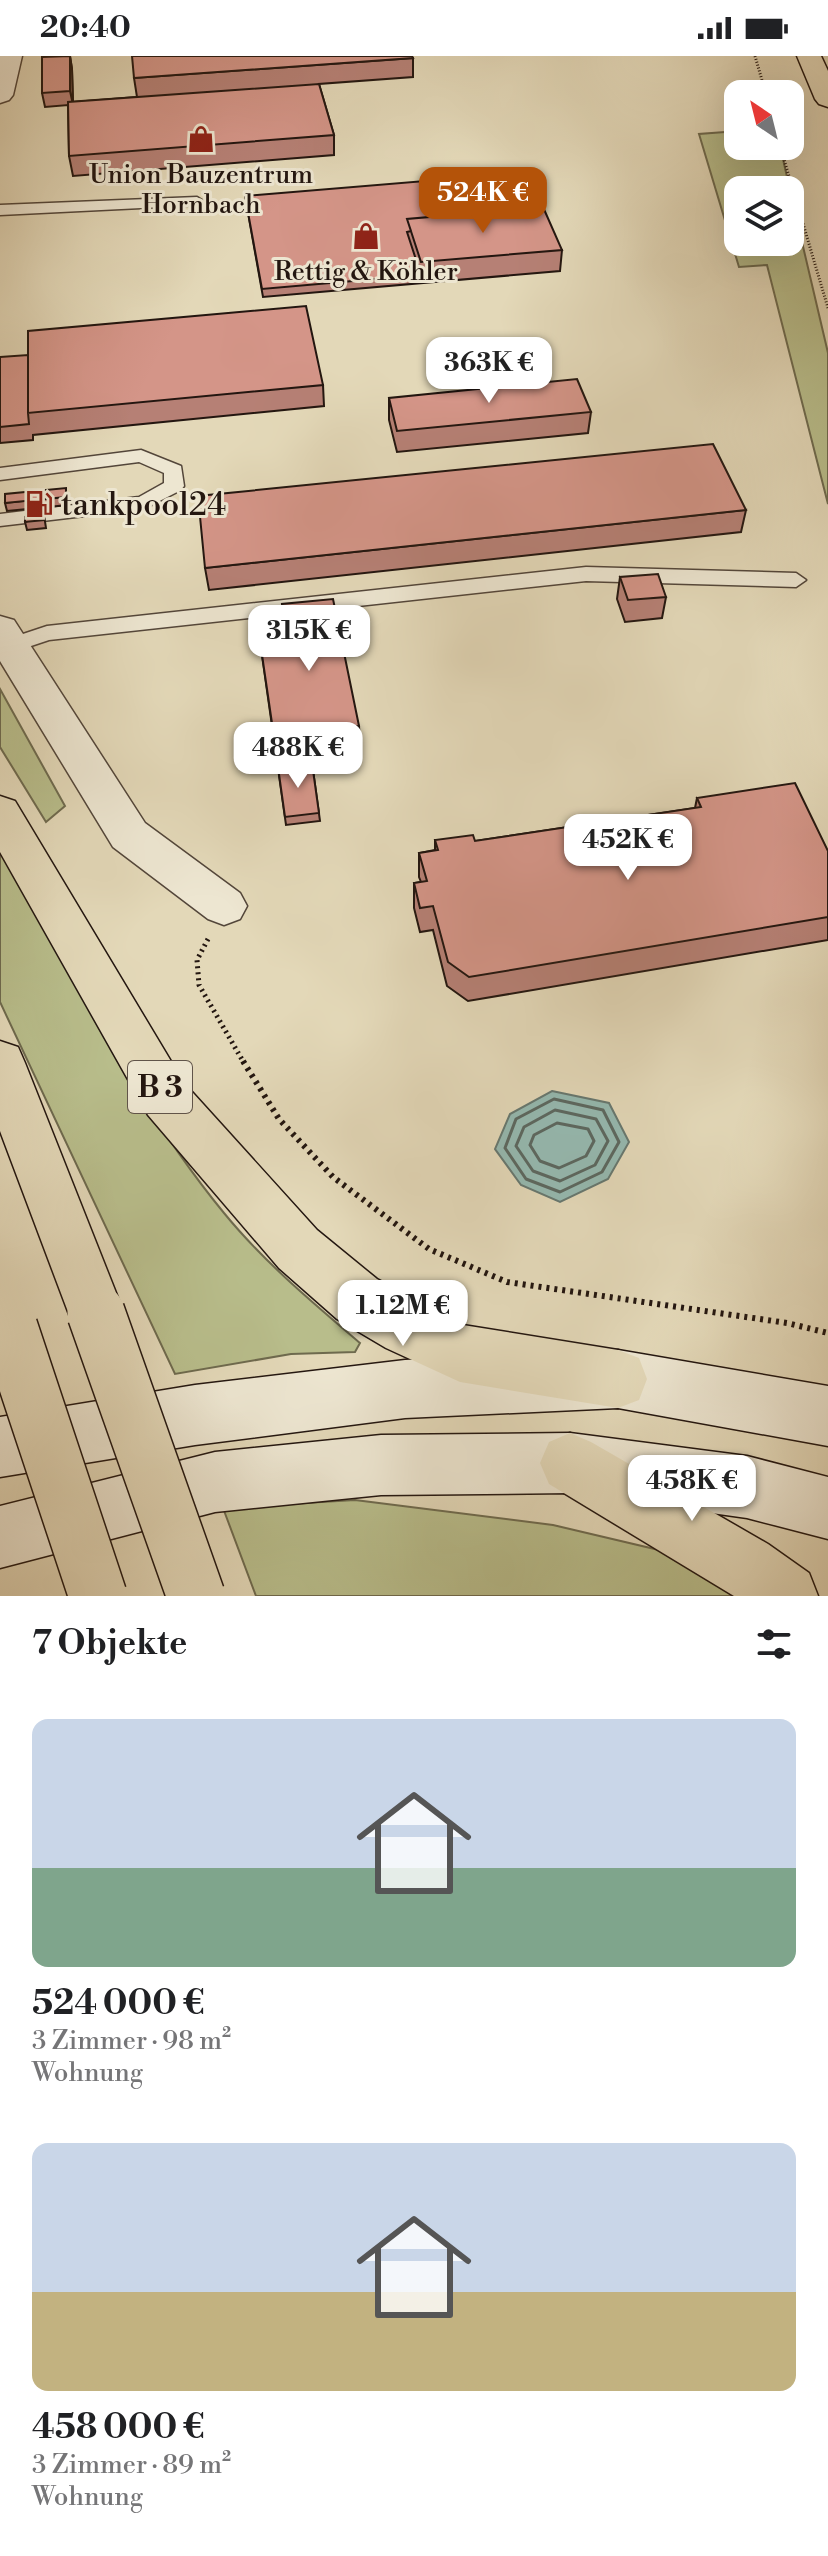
<!DOCTYPE html>
<html lang="de">
<meta charset="utf-8">
<style>
body{margin:0;font-family:"Libre Bodoni",serif;background:#f2f2f2;color:#202124;height:100vh;display:flex;flex-direction:column;font-size:30px;white-space:nowrap}
*{box-sizing:border-box;margin:0}
p{font-size:26px;color:#757577}
.icon{flex:none;width:44px;height:44px;fill:none;stroke:currentColor;stroke-width:2;stroke-linecap:round;stroke-linejoin:round}
.map{position:relative;height:1540px;overflow:hidden}
.side{display:flex;flex-direction:column;background:#fff;flex:1}
.side>*{flex:none}
.needle{width:52px;rotate:325deg}
.buttons{position:absolute;left:724px;top:24px;display:grid;gap:16px}
.buttons a{display:grid;place-items:center;width:80px;height:80px;border-radius:16px;background:#fff;box-shadow:0 8px 32px #0002;font-size:40px}
.price{position:absolute;translate:-50% -68px;padding:0 18px;border-radius:16px;background:#fff;color:#222;font-size:26px;line-height:52px;filter:drop-shadow(0 2px 4px #0008)}
.price::after{content:'';position:absolute;left:50%;top:48px;width:24px;height:18px;margin-left:-12px;background:inherit;clip-path:polygon(0 0,100% 0,50% 100%)}
.price.selected{background:#b45309;color:#fff}
ul{padding:0;list-style:none}
li{display:grid;align-content:center;gap:16px;height:424px;padding:0 32px}
li span{display:grid;place-items:center;height:248px;border-radius:16px;color:#555}
li>.icon{margin-inline-start:auto}
span .icon{width:144px;height:144px;fill:#fffc;stroke-width:1}
li b{font-size:34px}
h2{display:flex;justify-content:space-between;align-items:center;height:96px;padding:0 32px;font-size:34px}
.status{display:flex;justify-content:space-between;align-items:center;height:56px;padding:0 40px;background:#fff;direction:ltr}
.status svg{height:22px;fill:currentColor}
.map>svg:first-child{display:block}
</style>
<div class="status"><b>20:40</b><svg viewBox="0 0 49 12"><path d="M0 12V9h3v3zM5 12V6h3v6zM10 12V3h3v9zM15 12V0h3v12zM26 1h20v11H26zM47 4h2v5h-2z"/></svg></div>
<div class="map">
<svg width="828" height="1540" viewBox="0 0 828 1540">
<rect width="100%" height="100%" fill="#e3d8b8"/>
<filter id="stains"><feTurbulence type="fractalNoise" baseFrequency=".0025" numOctaves="4"/><feColorMatrix values="0 0 0 0 .2 0 0 0 0 .09 0 0 0 0 .02 0 0 0 .5 -.17"/></filter>
<radialGradient id="worn" r=".72"><stop offset=".6" stop-color="#630" stop-opacity="0"/><stop offset="1" stop-color="#630" stop-opacity=".3"/></radialGradient>
<!-- green -->
<path fill="#b8bd8b" stroke="#6e6a4e" stroke-width="2" d="M738 75V90H780L790 134H738V186H790V135L828 297V448L767 209 739 211 699 78Z
M0 633 65 750 46 766 0 691Z
M0 793C70 914 135 1049 224 1157 264 1206 312 1246 360 1287L355 1296 291 1298 175 1318 0 946Z
M355 1444 553 1469 680 1499 733 1540H256L223 1452Z"/>
<!-- water -->
<path fill="#95b9b0" stroke="#677870" stroke-width="2" d="M552 1035 609 1047 629 1086 608 1123 560 1146 521 1129 495 1093 510 1058Z"/>
<g fill="none" stroke-linecap="round" stroke-linejoin="round">
<!-- shore -->
<path stroke="#5c6860" stroke-width="3" d="M554 1043 603 1054 619 1086 602 1116 560 1136 526 1123 505 1092 516 1063Z
M555 1054 596 1063 608 1085 595 1109 560 1125 533 1115 516 1090 524 1071Z
M557 1067 588 1073 594 1085 586 1100 559 1112 540 1105 530 1089 534 1079Z"/>
<!-- service casing -->
<g stroke="#53463a" stroke-width="3">
<path id="service" d="M197 141 205 146 202 149 0 159V149Z
M141 394 181 410 184 430 181 434 144 453 0 470V458L139 441 164 427V417L139 406 0 424V412Z
M586 511 796 517 806 524 796 531 586 525 49 584 10 597 0 591 2 585 47 570Z"/>
</g>
<!-- minor casing -->
<g stroke="#53463a" stroke-width="3">
<path id="minor" d="M0 0H22L13 39 9 44 0 47Z
M0 560 14 564 145 767 240 837 247 850 240 863 224 869 208 863 113 791 0 605Z"/>
</g>
<!-- secondary casing -->
<g stroke="#231610" stroke-width="3">
<path id="secondary" d="M618 1294 828 1330V1390L618 1352 405 1362 195 1389 0 1421V1361L195 1329 405 1304Z
M570 1377 747 1400 828 1421V1483L747 1462 570 1437 381 1439 215 1456 0 1512V1450L215 1396 381 1379Z"/>
</g>
<!-- trunk casing -->
<g stroke="#231610" stroke-width="3">
<path id="trunk" d="M0 740 15 745 184 1027 317 1174 377 1223 463 1269 618 1294 639 1302 647 1323 639 1344 618 1352 460 1326 386 1292 337 1263 279 1212 148 1059 0 796Z
M0 985 18 991 25 1007 124 1257 116 1277 96 1285 76 1277 0 1075Z
M570 1377 591 1386 768 1488 809 1517 818 1540H734L549 1428 540 1407 549 1386Z"/>
</g>
<!-- motorway casing -->
<g stroke="#231610" stroke-width="3">
<path id="motorway" d="M797 0H821L828 15V51L819 48 815 43Z"/>
</g>
<!-- path-far2 -->
<path stroke="#231610" stroke-width="3" stroke-dasharray="1 2" stroke-linecap="butt" d="M755 0 766 38
M780 90 828 252"/>
<!-- path-far1 -->
<path stroke="#231610" stroke-width="5" stroke-dasharray="2 4" stroke-linecap="butt" d="M208 883 197 904 199 929 244 1007"/>
<!-- path -->
<path stroke="#231610" stroke-width="6" stroke-dasharray="3 5" stroke-linecap="butt" d="M243 1005 279 1063 333 1121 429 1193 507 1226 787 1267 828 1277"/>
<!-- service -->
<use href="#service" fill="#ede6d1" fill-rule="evenodd"/>
<!-- minor -->
<use href="#minor" fill="#ede6d1" fill-rule="evenodd"/>
<!-- secondary -->
<use href="#secondary" fill="#ede6d1" fill-rule="evenodd"/>
<!-- trunk -->
<use href="#trunk" fill="#e3d8b8" fill-rule="evenodd"/>
<!-- motorway -->
<use href="#motorway" fill="#e3d8b8" fill-rule="evenodd"/>
<!-- trunk-bridge casing -->
<g stroke="#231610" stroke-width="60" stroke-linecap="butt">
<path id="trunk-bridge" d="M96 1257 196 1540
M9 1272 98 1540"/>
</g>
<!-- trunk-bridge -->
<use href="#trunk-bridge" stroke="#e3d8b8" stroke-width="57"/>
</g>
<!-- wall -->
<path fill="#b68075" stroke="#231610" stroke-width="2" d="M70 0 72 13 73 46 137 41 134 22 413 2V21L319 28 334 79V99L73 120 69 100 68 49 45 51 42 37Z
M245 140 475 157 562 194 560 215 263 241Z
M0 301 323 329 324 350 33 379V384L0 387Z
M389 342 591 356 588 377 397 396 389 364Z
M68 440V449L7 455 5 447Z
M746 454 741 476 209 534 205 512Z
M44 459 46 472 27 474 25 466Z
M620 521 666 541 662 562 625 566 617 543Z
M282 548 359 670 361 701 312 707 320 765 286 769 261 592 278 590 286 583Z
M697 742 828 795V884L468 945 447 930 433 874 420 876 414 852V827L421 826 419 821V797L435 794V784L475 785 695 752Z"/>
<!-- shaded-wall -->
<path fill="#94685f" stroke="#231610" stroke-width="2" d="M70 0 72 13 73 49 70 35Z"/>
<!-- building -->
<path fill="#d49588" stroke="#231610" stroke-width="2" d="M70 0V35L42 37V1Z
M132 0H412L413 2 134 22Z
M319 28 334 79 69 100 68 46Z
M461 122 475 157 407 163 411 175 407 176 421 219 262 233 245 140Z
M543 151 562 194 421 206 407 163Z
M306 250 323 329 28 357V275Z
M28 299V357L29 368 0 371V301Z
M577 323 591 356 397 375 389 342Z
M713 388 746 454 205 512 198 440Z
M66 432V441L5 447V438Z
M44 459V464L25 466V461Z
M658 518 666 541 628 544 620 521Z
M333 543 359 670 274 681 261 592 289 588 282 548Z
M286 583 287 588 278 590 277 585Z
M312 707 319 757 285 761 278 711Z
M795 727 828 795V861L469 921 448 906 433 850 420 852 414 827 427 825 419 797 438 794 435 784 473 779 475 785 701 751 697 742Z"/>
<!-- icons -->
<defs>
<g id="shop-bare" transform="scale(2.16)"><path d="M-5-2.5h2.3a2.7 3.5 0 0 1 5.4 0H5L5.5 6h-11ZM-1.5-2.5h3a1.5 2.3 0 0 0-3 0Z" fill="#8f2418" stroke="#ede6d1" stroke-width="2.5" paint-order="stroke"/></g>
<g id="fuel-bare" transform="scale(2.16)"><path d="M-5.5-6h7V0h2V4h1.3V-2.5L3-4.5l.8-.8L6-3V5H2.5V1h-1V6h-7ZM-4.2-4.7v3.2H.2V-4.7Z" fill="#8f2418" stroke="#ede6d1" stroke-width="2.5" paint-order="stroke"/></g>
</defs>
<g fill-rule="evenodd">
<use href="#shop-bare" x="201" y="83"/>
<use href="#shop-bare" x="366" y="180"/>
<use href="#fuel-bare" x="39" y="448"/>
</g>
<g text-anchor="middle" stroke-width="6" stroke-linejoin="round" paint-order="stroke">
<!-- far-poi labels -->
<g font-size="26" fill="#231610" stroke="#ede6d1">
<text x="201" y="127">Union Bauzentrum<tspan x="201" dy="30">Hornbach</tspan></text>
<text x="366" y="224">Rettig &amp; Köhler</text>
</g>
<!-- shield labels -->
<rect fill="#ede6d1" stroke="#60544a" stroke-width="2" x="128" y="1005" width="64" height="52" rx="6"/>
<g font-size="30" font-weight="bold" fill="#231610">
<text x="160" y="1041">B 3</text>
</g>
<!-- poi labels -->
<g font-size="32" fill="#231610" stroke="#ede6d1" text-anchor="start">
<text x="61" y="459">tankpool24</text>
</g>
</g>
<rect width="100%" height="100%" filter="url(#stains)"/>
<rect width="100%" height="100%" fill="url(#worn)"/>
</svg>
<div class="buttons">
<a><svg class="needle" viewBox="-14 -14 28 28"><path d="M0-13l5 13h-10z" fill="#e53935"/><path d="M0 13l5-13h-10z" fill="#757577"/></svg></a>
<a><svg class="icon" aria-label="layers" viewBox="0 0 24 24"><path d="M12 4l9 5-9 5-9-5zM3 14l9 5 9-5"/></svg></a>
</div>
<b class="price selected" style="left:483px;top:179px">524K €</b>
<b class="price" style="left:489px;top:349px">363K €</b>
<b class="price" style="left:309px;top:617px">315K €</b>
<b class="price" style="left:298px;top:734px">488K €</b>
<b class="price" style="left:628px;top:826px">452K €</b>
<b class="price" style="left:403px;top:1292px">1.12M €</b>
<b class="price" style="left:692px;top:1467px">458K €</b>
</div>
<section class="side">
<h2>7 Objekte<svg class="icon" aria-label="filters" viewBox="0 0 24 24"><path d="M4 7h16M4 17h16"/><circle cx="9" cy="7" r="2"/><circle cx="15" cy="17" r="2"/></svg></h2>
<ul>
<li><span style="background:linear-gradient(#c9d6e8 60%,#7fa58c 0)"><svg class="icon" aria-label="home" viewBox="0 0 24 24"><path d="M3 11l9-7 9 7M6 9v11h12V9"/></svg></span><div><b>524 000 €</b><p>3 Zimmer · 98 m²</p><p>Wohnung</p></div></li>
<li><span style="background:linear-gradient(#c9d6e8 60%,#c2b280 0)"><svg class="icon" aria-label="home" viewBox="0 0 24 24"><path d="M3 11l9-7 9 7M6 9v11h12V9"/></svg></span><div><b>458 000 €</b><p>3 Zimmer · 89 m²</p><p>Wohnung</p></div></li>
</ul>
</section>
